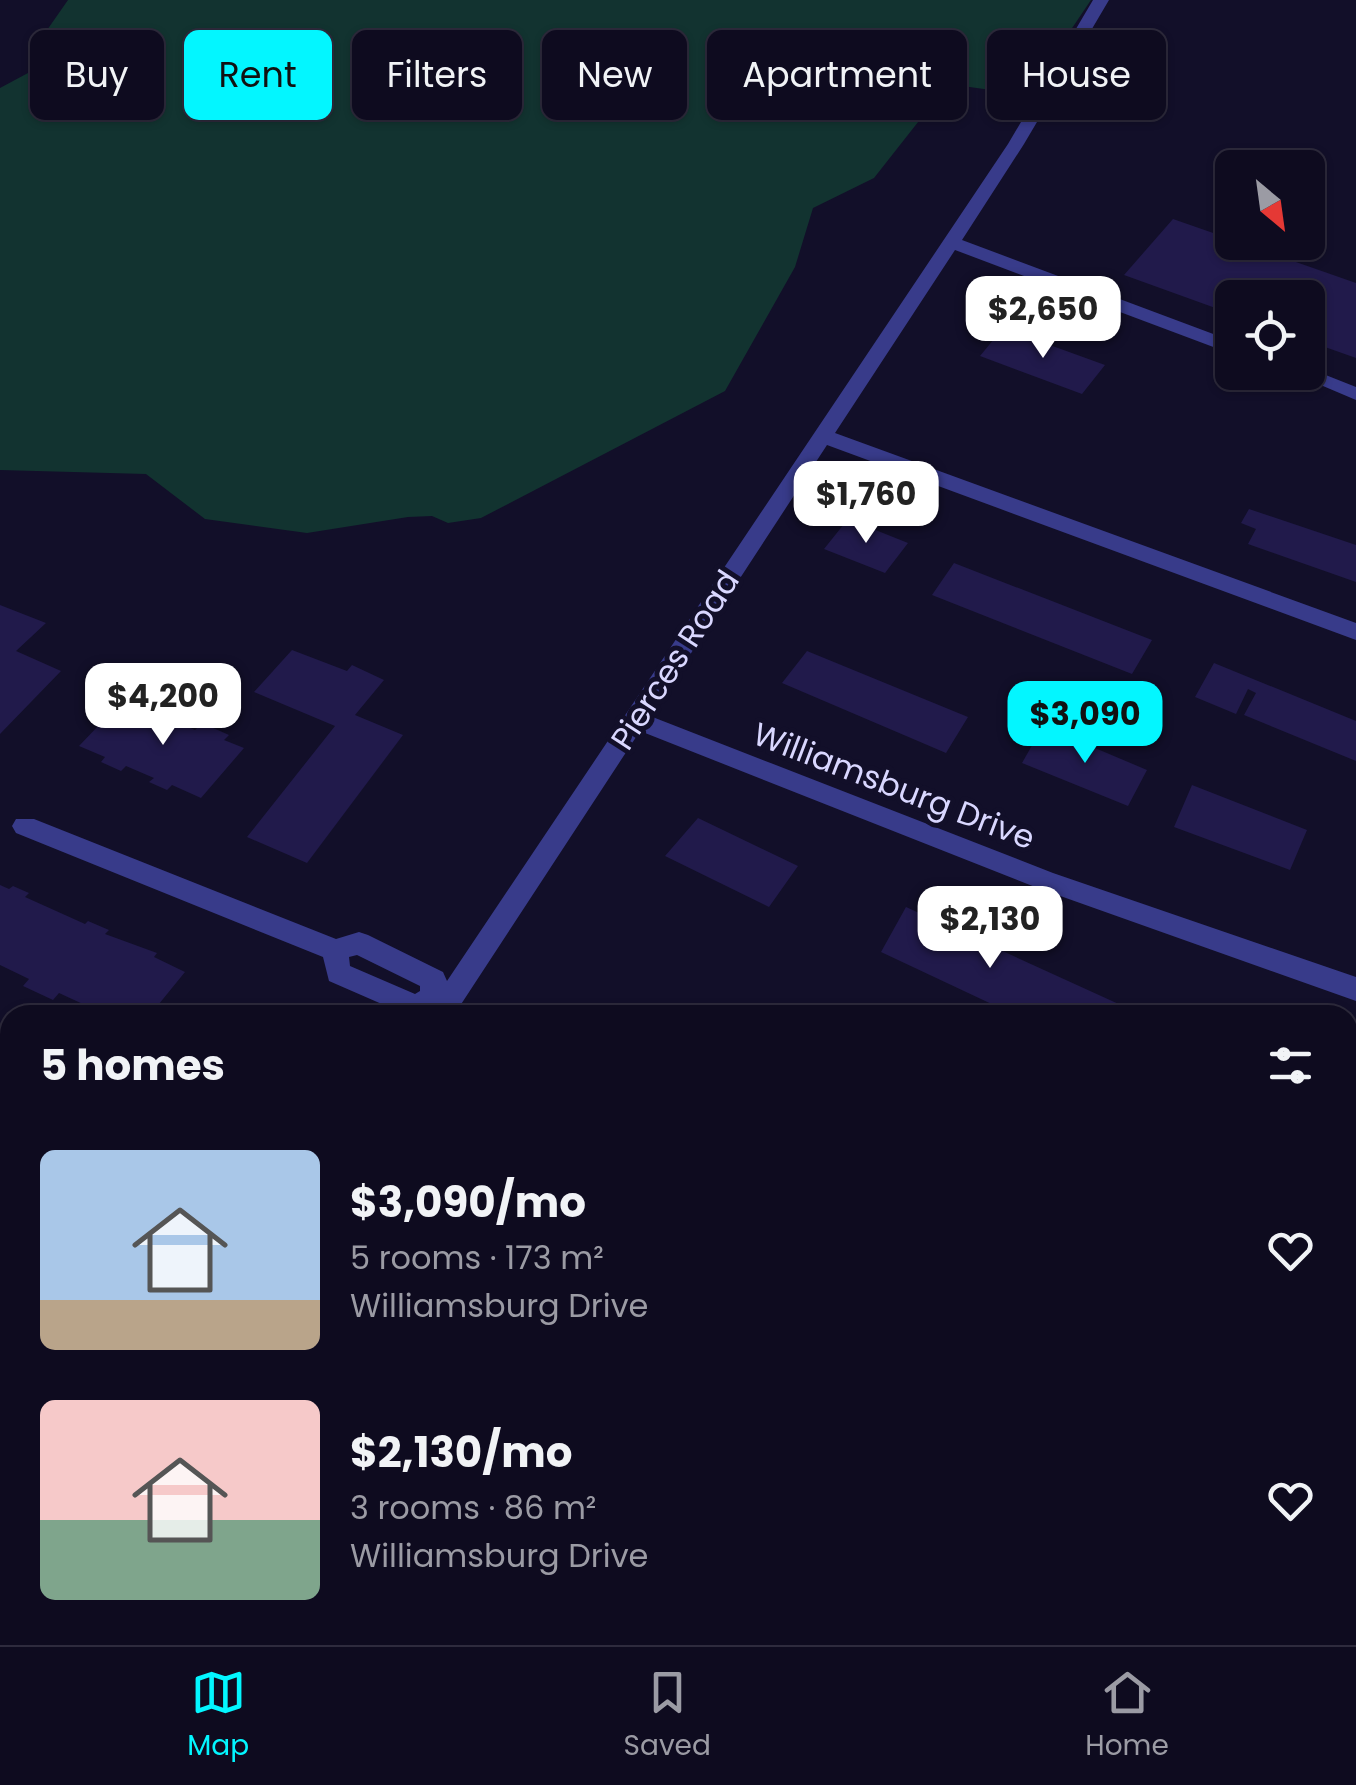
<!DOCTYPE html>
<meta charset="utf-8">
<style>
body{margin:0;font-family:Poppins,sans-serif;background:#1c192c;color:#f1f3f6;height:100vh;display:flex;flex-direction:column;font-size:38px;white-space:nowrap}
*{box-sizing:border-box;margin:0}
p{font-size:32px;color:#9b9ba4}
.icon{flex:none;width:55px;height:55px;fill:none;stroke:currentColor;stroke-width:2;stroke-linecap:round;stroke-linejoin:round}
.map{position:relative;flex:1;overflow:hidden}
.sheet{position:absolute;left:0px;top:1005px;width:1358px;height:640px;display:flex;flex-direction:column;background:#0e0b1f;border-radius:30px 30px 0 0;box-shadow:0 2px 8px #0004,0 0 0 2px #2e2b3d}
.sheet>*{flex:none}
.guide{position:absolute;left:30px;top:30px;width:1298px;height:90px;display:flex;gap:20px}
.needle{width:65px;rotate:151deg}
.fabs{position:absolute;left:1215px;top:150px;display:grid;gap:20px}
.fabs a{display:grid;place-items:center;width:110px;height:110px;border-radius:15px;background:#0e0b1f;box-shadow:0 2px 8px #0004,0 0 0 2px #2e2b3d;font-size:50px}
.price{position:absolute;translate:-50% -85px;padding:0 22px;border-radius:20px;background:#fff;color:#222;font-size:32px;line-height:65px;filter:drop-shadow(0 2px 5px #0008)}
.price::after{content:'';position:absolute;left:50%;top:60px;width:30px;height:22px;margin-left:-15px;background:inherit;clip-path:polygon(0 0,100% 0,50% 100%)}
.price.active{background:#03f6ff;color:#111}
ul{padding:0;list-style:none}
li{display:flex;align-items:center;gap:30px;height:250px;padding:0 40px}
li span{display:grid;place-items:center;flex:none;width:280px;height:200px;border-radius:15px;color:#555}
li>.icon{margin-inline-start:auto}
span .icon{width:120px;height:120px;fill:#fffc;stroke-width:1}
li b{font-size:42px}
h2{display:flex;justify-content:space-between;align-items:center;height:120px;padding:0 40px;font-size:42px}
.pill{padding:0 35px;border-radius:15px;background:#0e0b1f;box-shadow:0 2px 8px #0004,0 0 0 2px #2e2b3d;font-size:35px;line-height:90px}
.pill.active{background:#03f6ff;color:#111}
.dock{display:flex;justify-content:space-around;align-items:center;height:140px;border-top:2px solid #2e2b3d;background:#0e0b1f;font-size:28px;color:#9b9ba4}
.dock a{display:grid;justify-items:center;gap:5px}
.dock .active{color:#03f6ff}
.map>svg:first-child{display:block}
</style>
<div class="map">
<svg width="1356" height="1645" viewBox="0 0 1356 1645">
<rect width="100%" height="100%" fill="#120f29"/>
<!-- green -->
<path fill="#123330" d="M68 0H1091L1027 95 948 84 874 178 813 208 795 267 725 391 481 518 448 523 432 516 408 517 307 533 205 519 146 474 0 470V88L28 73 38 43Z"/>
<!-- building -->
<path fill="#211a4b" d="M1173 219 1356 283V358L1308 341V298H1232V314L1124 275Z
M1003 328 1105 365 1082 394 980 356Z
M1249 509 1356 545V582L1248 544 1256 529 1241 523Z
M848 519 908 543 885 573 824 549Z
M954 563 1152 640 1132 674 932 595Z
M0 605 46 623 16 651 61 671 0 734Z
M292 650 347 671 352 665 384 680 355 715 403 735 307 863 247 837 335 726 254 692Z
M807 651 968 717 946 753 782 683Z
M1214 663 1356 721V761L1244 715 1256 693 1248 689 1236 714 1195 697Z
M122 701 144 710 149 705 171 714 167 718 195 730 202 723 229 735 224 740 244 748 201 798 172 785 167 790 149 782 154 778 126 766 121 771 101 762 105 757 79 746Z
M1043 726 1147 770 1128 806 1022 763Z
M1192 785 1307 830 1290 870 1174 827Z
M698 818 798 866 769 907 665 856Z
M0 885 9 889 13 886 29 893 25 897 85 924 88 921 109 930 105 934 157 953 154 957 185 972 150 1015H81L78 1014 85 1005 59 993 53 1000 23 986 29 979 0 965Z
M906 907 1134 1011 1132 1015H1015L881 952Z
M1348 1076 1356 1079V1137L1348 1134Z
M607 1635H733L728 1645H623Z"/>
<g fill="none" stroke-linecap="round" stroke-linejoin="round">
<!-- minor -->
<path fill="#383b8a" fill-rule="evenodd" d="M1093 0H1109L1024 144 962 240 1232 341V354L955 250 835 433 1356 623V640L827 445 650 716 1053 873 1356 977V1001L1035 887 640 731 454 1015H407L329 981 323 957 16 833 12 826 16 819H34L336 939 359 932 368 935 443 972 447 981 1008 144ZM357 955 420 986V991L415 994 350 966 349 957Z
M1308 368 1356 387V400L1290 372H1308Z
M0 1222 10 1226V1257L0 1253Z
M10 1626V1635H41L37 1645H1Z
M127 1635H167L171 1645H131Z
M1039 1635H1086L1090 1645H1043Z"/>
</g>
<g text-anchor="middle" stroke-width="10" stroke-linejoin="round" paint-order="stroke">
<!-- street labels -->
<g font-size="32" fill="#d9d7ff" stroke="#120f29">
<text transform="translate(675 660) rotate(-57)" y="11">Pierces Road</text>
<text transform="translate(894 786) rotate(21)" y="11">Williamsburg Drive</text>
</g>
</g>
</svg>
<div class="fabs">
<a><svg class="needle" viewBox="-14 -14 28 28"><path d="M0-13l5 13h-10z" fill="#e53935"/><path d="M0 13l5-13h-10z" fill="#9b9ba4"/></svg></a>
<a><svg class="icon" aria-label="locate" viewBox="0 0 24 24"><circle cx="12" cy="12" r="6"/><path d="M12 2v4M12 18v4M2 12h4M18 12h4"/></svg></a>
</div>
<b class="price" style="left:1043px;top:361px">$2,650</b>
<b class="price" style="left:866px;top:546px">$1,760</b>
<b class="price" style="left:163px;top:748px">$4,200</b>
<b class="price active" style="left:1085px;top:766px">$3,090</b>
<b class="price" style="left:990px;top:971px">$2,130</b>
<div class="guide">
<a class="pill">Buy</a>
<a class="pill active">Rent</a>
<a class="pill">Filters</a>
<a class="pill">New</a>
<a class="pill">Apartment</a>
<a class="pill">House</a>
</div>
<section class="sheet">
<h2>5 homes<svg class="icon" aria-label="filters" viewBox="0 0 24 24"><path d="M4 7h16M4 17h16"/><circle cx="9" cy="7" r="2"/><circle cx="15" cy="17" r="2"/></svg></h2>
<ul>
<li><span style="background:linear-gradient(#a9c7e8 75%,#b9a48a 0)"><svg class="icon" aria-label="home" viewBox="0 0 24 24"><path d="M3 11l9-7 9 7M6 9v11h12V9"/></svg></span><div><b>$3,090/mo</b><p>5 rooms · 173 m²</p><p>Williamsburg Drive</p></div><svg class="icon" aria-label="heart" viewBox="0 0 24 24"><path d="M12 20l-8-8c-3-5 5-10 8-4 3-6 11-1 8 4z"/></svg></li>
<li><span style="background:linear-gradient(#f6c9c9 60%,#7fa58c 0)"><svg class="icon" aria-label="home" viewBox="0 0 24 24"><path d="M3 11l9-7 9 7M6 9v11h12V9"/></svg></span><div><b>$2,130/mo</b><p>3 rooms · 86 m²</p><p>Williamsburg Drive</p></div><svg class="icon" aria-label="heart" viewBox="0 0 24 24"><path d="M12 20l-8-8c-3-5 5-10 8-4 3-6 11-1 8 4z"/></svg></li>
</ul>
</section>
</div>
<nav class="dock">
<a class="active"><svg class="icon" aria-label="map" viewBox="0 0 24 24"><path d="M3 6l6-2 6 2 6-2v14l-6 2-6-2-6 2zM9 4v14M15 6v14"/></svg>Map</a>
<a><svg class="icon" aria-label="saved" viewBox="0 0 24 24"><path d="M7 4h10v16l-5-4-5 4z"/></svg>Saved</a>
<a><svg class="icon" aria-label="home" viewBox="0 0 24 24"><path d="M3 11l9-7 9 7M6 9v11h12V9"/></svg>Home</a>
</nav>
